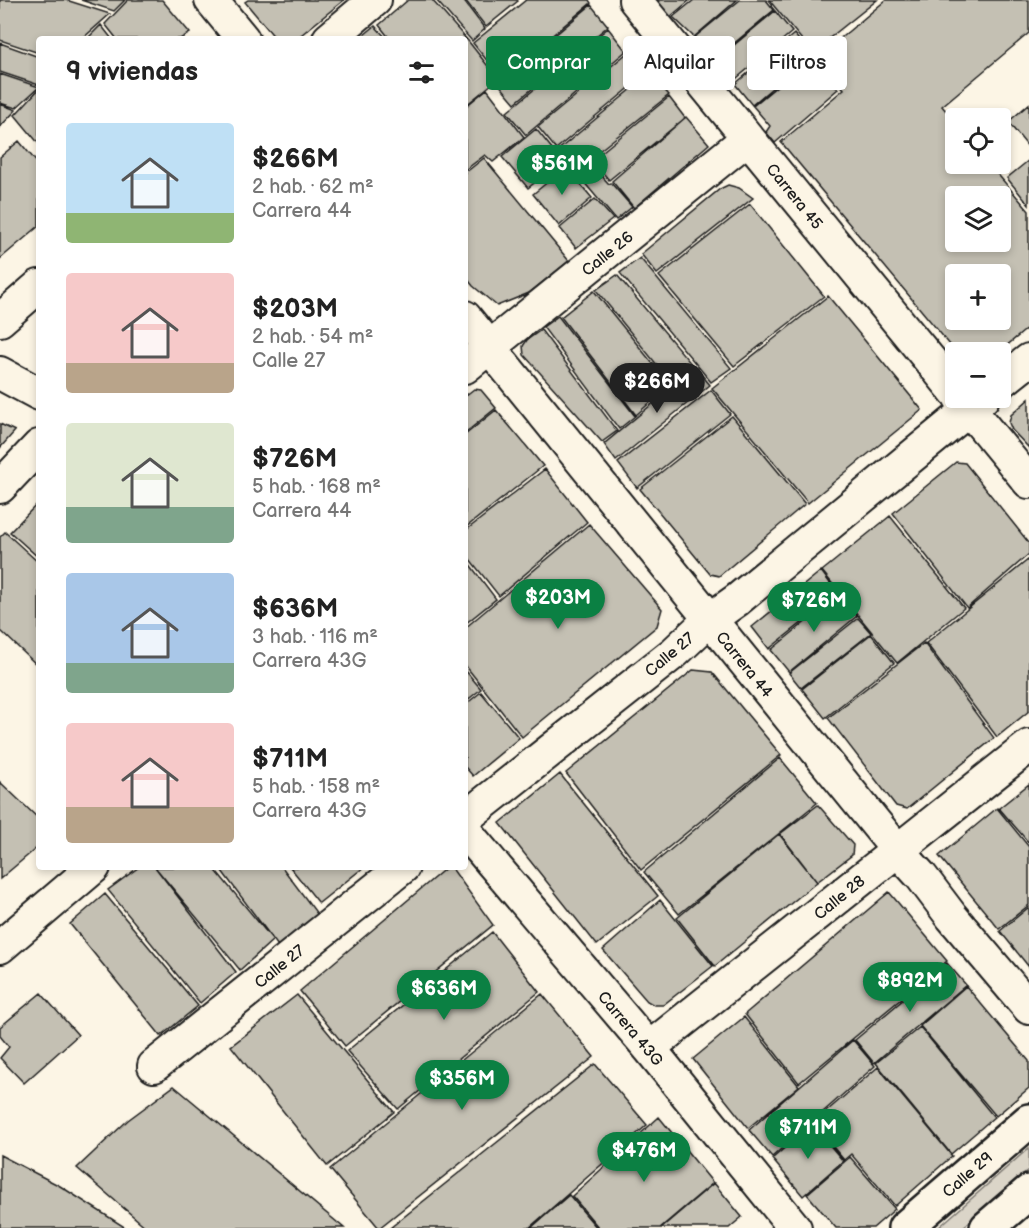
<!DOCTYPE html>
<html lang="es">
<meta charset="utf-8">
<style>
body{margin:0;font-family:"Balsamiq Sans",sans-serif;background:#f6f6f6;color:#222;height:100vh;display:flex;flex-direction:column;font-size:22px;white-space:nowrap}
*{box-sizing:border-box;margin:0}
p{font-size:20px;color:#767676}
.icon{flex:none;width:33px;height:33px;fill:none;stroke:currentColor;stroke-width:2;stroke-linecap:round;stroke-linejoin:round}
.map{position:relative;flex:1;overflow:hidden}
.side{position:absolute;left:36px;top:36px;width:432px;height:834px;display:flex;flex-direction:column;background:#fff;border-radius:6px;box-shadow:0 3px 9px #0003}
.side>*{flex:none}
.banner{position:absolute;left:486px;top:36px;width:453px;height:54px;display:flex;gap:12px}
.tools{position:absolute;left:945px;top:108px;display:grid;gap:12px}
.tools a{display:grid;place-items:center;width:66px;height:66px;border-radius:6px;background:#fff;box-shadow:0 3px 9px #0003;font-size:30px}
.price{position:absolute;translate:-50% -51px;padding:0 14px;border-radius:21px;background:#0b8043;color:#fff;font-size:20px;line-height:39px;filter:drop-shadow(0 2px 3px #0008)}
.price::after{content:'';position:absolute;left:50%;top:36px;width:18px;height:14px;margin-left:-9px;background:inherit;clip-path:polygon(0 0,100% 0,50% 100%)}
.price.on{background:#222;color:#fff}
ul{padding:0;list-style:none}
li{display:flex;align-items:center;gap:18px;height:150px;padding:0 30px}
li span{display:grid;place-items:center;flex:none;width:168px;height:120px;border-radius:6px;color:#555}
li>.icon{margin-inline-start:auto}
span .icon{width:72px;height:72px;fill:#fffc;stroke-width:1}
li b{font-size:26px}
h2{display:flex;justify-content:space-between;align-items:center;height:72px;padding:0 30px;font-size:26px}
.chip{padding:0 21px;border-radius:6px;background:#fff;box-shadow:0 3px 9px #0003;font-size:21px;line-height:54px}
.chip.on{background:#0b8043;color:#fff}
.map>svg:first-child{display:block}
</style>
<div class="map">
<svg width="1029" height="1228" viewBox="0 0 1029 1228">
<rect width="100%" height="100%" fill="#fcf5e5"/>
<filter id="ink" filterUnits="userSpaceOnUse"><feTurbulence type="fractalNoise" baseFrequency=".0167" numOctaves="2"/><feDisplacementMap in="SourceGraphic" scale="12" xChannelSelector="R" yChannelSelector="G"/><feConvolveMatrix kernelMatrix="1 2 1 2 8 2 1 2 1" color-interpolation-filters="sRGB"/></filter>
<g filter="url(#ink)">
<!-- green -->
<path fill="#dbd5c8" stroke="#7c7872" stroke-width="1.5" d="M1029 1148V1170L962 1228H938Z"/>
<!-- building -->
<path fill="#c4c0b3" stroke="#1c1c1c" stroke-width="1.5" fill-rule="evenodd" d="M0 0H66L110 14 82 39H39V53L0 40Z
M81 0H125L114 11Z
M128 0H162L190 33 180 39H117L105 24Z
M248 0H344L296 39H276L245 2Z
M408 0H432L469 42 498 79 465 106V39H390L379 25Z
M436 0H463L485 29 472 41Z
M465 0H517L518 1 486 27Z
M526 0H589L591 3 501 78 473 43Z
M656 0H690L670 17Z
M694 0H737L694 37 673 17Z
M740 0H766L774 10 714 60 695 37Z
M769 0H877L812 52Z
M886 0H1029V33L942 106 956 123V164H989L1029 211V327L999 352H956L781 142 844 89 818 57ZM956 196H1000V242H956ZM956 274H1000V320H956Z
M591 5 608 26 515 103 498 83Z
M775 11 792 32 731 83 715 61Z
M101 25 112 39H87Z
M375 26 387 39H359Z
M608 28 626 51 526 135 507 112Z
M794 34 811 55 752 105 735 84Z
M0 43 39 57V85L0 72Z
M632 49 651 70 556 149 538 127Z
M812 57 838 89 775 143 766 132 770 126 753 106Z
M0 74 39 87 16 108 0 103Z
M650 74 669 95 574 171 557 151Z
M39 89V144L15 115Z
M487 89 524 137 493 162 485 155 465 170V107Z
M669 97 685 118 609 180 592 160Z
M0 104 16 110 0 127Z
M1029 104V148L1008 122Z
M686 117 709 144 634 208 612 181Z
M536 129 562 161 528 188 502 157Z
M19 141 39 165V226L0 259V157Z
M484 158 569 261 529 293 497 306 473 286 465 276V173Z
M1029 160V205L1007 178Z
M590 163 609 184 611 183 632 207 616 220 577 174Z
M566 167 592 198 559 226 533 194Z
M728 185 739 188 753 198 657 274 641 254 720 189Z
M595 199 613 219 576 248 560 228Z
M750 204 824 296 734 366 659 276Z
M640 258 731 368 711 382 620 273Z
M617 275 693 366 671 382 596 290Z
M594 291 670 385 636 415 561 317Z
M828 296 922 410 808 503 712 388Z
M558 316 635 416 619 429 543 327Z
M541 330 617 431 602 442 524 355 523 346 527 340Z
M696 368 710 385 616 461 604 444Z
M474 389 481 390 496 408 465 433V396Z
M711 390 730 414 637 488 618 463Z
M1029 399V448L1012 430 1009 423 1011 415Z
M496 410 543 466 465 528V435Z
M732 416 805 504 719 576 710 574 640 489Z
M0 424 15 431 0 448Z
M956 462 965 463 1029 543V554L967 608 893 513Z
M545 469 587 522 499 596 465 553V531Z
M39 502V558L10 532Z
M890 516 964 608 897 663 822 571Z
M589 524 662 609 657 626 522 737 465 665V628Z
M5 532 39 563V667L0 630V537Z
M465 558 496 599 465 624Z
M1029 559V711L997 737 926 643Z
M821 571 838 594 769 649 752 627Z
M840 594 857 616 789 672 771 650Z
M858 618 871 633 801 688 789 673Z
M871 634 894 663 825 718 802 689Z
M924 643 994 738 907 809 896 806 828 718Z
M465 670 481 689 465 702Z
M693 670 712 672 781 755 641 870 566 773Z
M481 692 519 738 473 776 465 767V705Z
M780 758 817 803 679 914 644 872Z
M560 774 658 896 597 945 500 823Z
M0 782 39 819V846L0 879Z
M1029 784V843L999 808Z
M818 805 853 845 852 855 817 882 780 834Z
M997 808 1029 847V905L999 929 939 856Z
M779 834 817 882 715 966 677 918Z
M139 867H155L236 972 200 1003 108 890Z
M155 867H213L273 940 240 970Z
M219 867H282L321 919 281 950Z
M290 867H364L319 903Z
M447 867H451L493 925 345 1046 300 991Z
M889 892 947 961 799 1083 745 1014Z
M105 894 198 1006 161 1036 70 924Z
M660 900 713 966 663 1005H654L647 1001 603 950Z
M1029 907V967L1000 931Z
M492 932 539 992 398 1109 347 1051Z
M947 963 966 985 874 1063 855 1040Z
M966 986 1029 1061V1088L996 1116 920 1026Z
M41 993 78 1035 24 1083 0 1058 9 1047 0 1036V1027Z
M542 994 594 1057 379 1228 330 1169Z
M297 995 394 1112 327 1166 231 1046Z
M744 1017 799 1086 748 1128 693 1059Z
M920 1027 994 1117 951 1154 876 1063Z
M853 1040 875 1066 772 1157 749 1130Z
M595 1064 647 1125 529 1228H390Z
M878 1067 952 1156 895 1206 851 1154 844 1160 813 1123Z
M174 1086 344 1228H147L77 1168 128 1120Z
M659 1117 713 1183 660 1228H599L572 1196Z
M812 1124 843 1161 803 1196 772 1159Z
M0 1155 60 1186 126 1228H0Z
M850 1157 895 1209 873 1228H836L807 1194Z
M714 1183 742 1217 729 1228H661Z
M569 1195 597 1228H531Z"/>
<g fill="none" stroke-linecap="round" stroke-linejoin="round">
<!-- minor casing -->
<g stroke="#1c1c1c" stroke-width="36">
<path id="minor" d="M211 0 243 39
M635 0 956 392
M329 39 375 0
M465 317 898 851 921 876 952 917 1029 1008
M0 320 39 286
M465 367 748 138
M0 373 39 394
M1000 383 1029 360
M960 398 1029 482
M0 487 39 446
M465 818 675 652 709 620 737 600 983 398
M465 831 649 1048 795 1228
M0 947 94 867
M649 1048 1029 746
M154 1066 403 867"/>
</g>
<!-- major casing -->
<g stroke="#1c1c1c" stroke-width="38">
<path id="major" d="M905 1228 1029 1121
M987 1228 1029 1192"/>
</g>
<!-- minor -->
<use href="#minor" stroke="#fcf5e5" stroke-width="32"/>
<!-- major -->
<use href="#major" stroke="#fcf5e5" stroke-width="33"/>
</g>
</g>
<g text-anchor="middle" stroke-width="4.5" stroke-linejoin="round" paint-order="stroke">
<!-- street labels -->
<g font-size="16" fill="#1c1c1c" stroke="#fcf5e5">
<text transform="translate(795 196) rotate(51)" y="6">Carrera 45</text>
<text transform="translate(607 253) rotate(-39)" y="6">Calle 26</text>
<text transform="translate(669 654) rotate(-40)" y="6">Calle 27</text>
<text transform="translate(745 664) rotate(51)" y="6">Carrera 44</text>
<text transform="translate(839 897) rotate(-39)" y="6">Calle 28</text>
<text transform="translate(279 966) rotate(-39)" y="6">Calle 27</text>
<text transform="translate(631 1028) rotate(50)" y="6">Carrera 43G</text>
<text transform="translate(967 1174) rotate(-41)" y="6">Calle 29</text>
</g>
</g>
</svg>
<div class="tools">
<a><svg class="icon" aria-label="locate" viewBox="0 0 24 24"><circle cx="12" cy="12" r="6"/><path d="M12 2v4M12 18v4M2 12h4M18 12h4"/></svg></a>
<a><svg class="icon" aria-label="layers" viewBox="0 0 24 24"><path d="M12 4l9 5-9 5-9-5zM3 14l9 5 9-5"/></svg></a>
<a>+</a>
<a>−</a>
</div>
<b class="price" style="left:562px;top:196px">$561M</b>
<b class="price on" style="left:657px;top:414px">$266M</b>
<b class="price" style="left:558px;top:630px">$203M</b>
<b class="price" style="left:814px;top:633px">$726M</b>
<b class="price" style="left:910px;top:1013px">$892M</b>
<b class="price" style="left:444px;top:1021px">$636M</b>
<b class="price" style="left:462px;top:1111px">$356M</b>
<b class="price" style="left:808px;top:1160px">$711M</b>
<b class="price" style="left:644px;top:1183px">$476M</b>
<div class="banner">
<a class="chip on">Comprar</a>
<a class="chip">Alquilar</a>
<a class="chip">Filtros</a>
</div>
<section class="side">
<h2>9 viviendas<svg class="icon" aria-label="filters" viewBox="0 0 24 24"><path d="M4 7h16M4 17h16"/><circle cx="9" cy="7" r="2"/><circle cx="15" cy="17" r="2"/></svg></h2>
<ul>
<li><span style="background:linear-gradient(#bfe0f5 75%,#8fb573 0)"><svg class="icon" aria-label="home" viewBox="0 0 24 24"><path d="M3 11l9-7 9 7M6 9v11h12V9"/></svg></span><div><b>$266M</b><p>2 hab. · 62 m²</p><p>Carrera 44</p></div></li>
<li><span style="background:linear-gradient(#f6c9c9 75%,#b9a48a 0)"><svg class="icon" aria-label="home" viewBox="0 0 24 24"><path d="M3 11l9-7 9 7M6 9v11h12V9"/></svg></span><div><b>$203M</b><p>2 hab. · 54 m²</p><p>Calle 27</p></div></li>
<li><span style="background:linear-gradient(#dfe7d0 70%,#7fa58c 0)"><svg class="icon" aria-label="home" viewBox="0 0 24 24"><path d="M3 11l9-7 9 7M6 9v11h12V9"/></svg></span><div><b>$726M</b><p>5 hab. · 168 m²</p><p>Carrera 44</p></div></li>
<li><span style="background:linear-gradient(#a9c7e8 75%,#7fa58c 0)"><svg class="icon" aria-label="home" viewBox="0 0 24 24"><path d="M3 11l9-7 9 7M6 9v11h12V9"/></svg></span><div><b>$636M</b><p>3 hab. · 116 m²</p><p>Carrera 43G</p></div></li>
<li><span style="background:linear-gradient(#f6c9c9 70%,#b9a48a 0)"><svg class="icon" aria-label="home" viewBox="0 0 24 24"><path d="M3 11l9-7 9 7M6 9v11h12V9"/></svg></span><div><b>$711M</b><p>5 hab. · 158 m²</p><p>Carrera 43G</p></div></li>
</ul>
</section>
</div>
